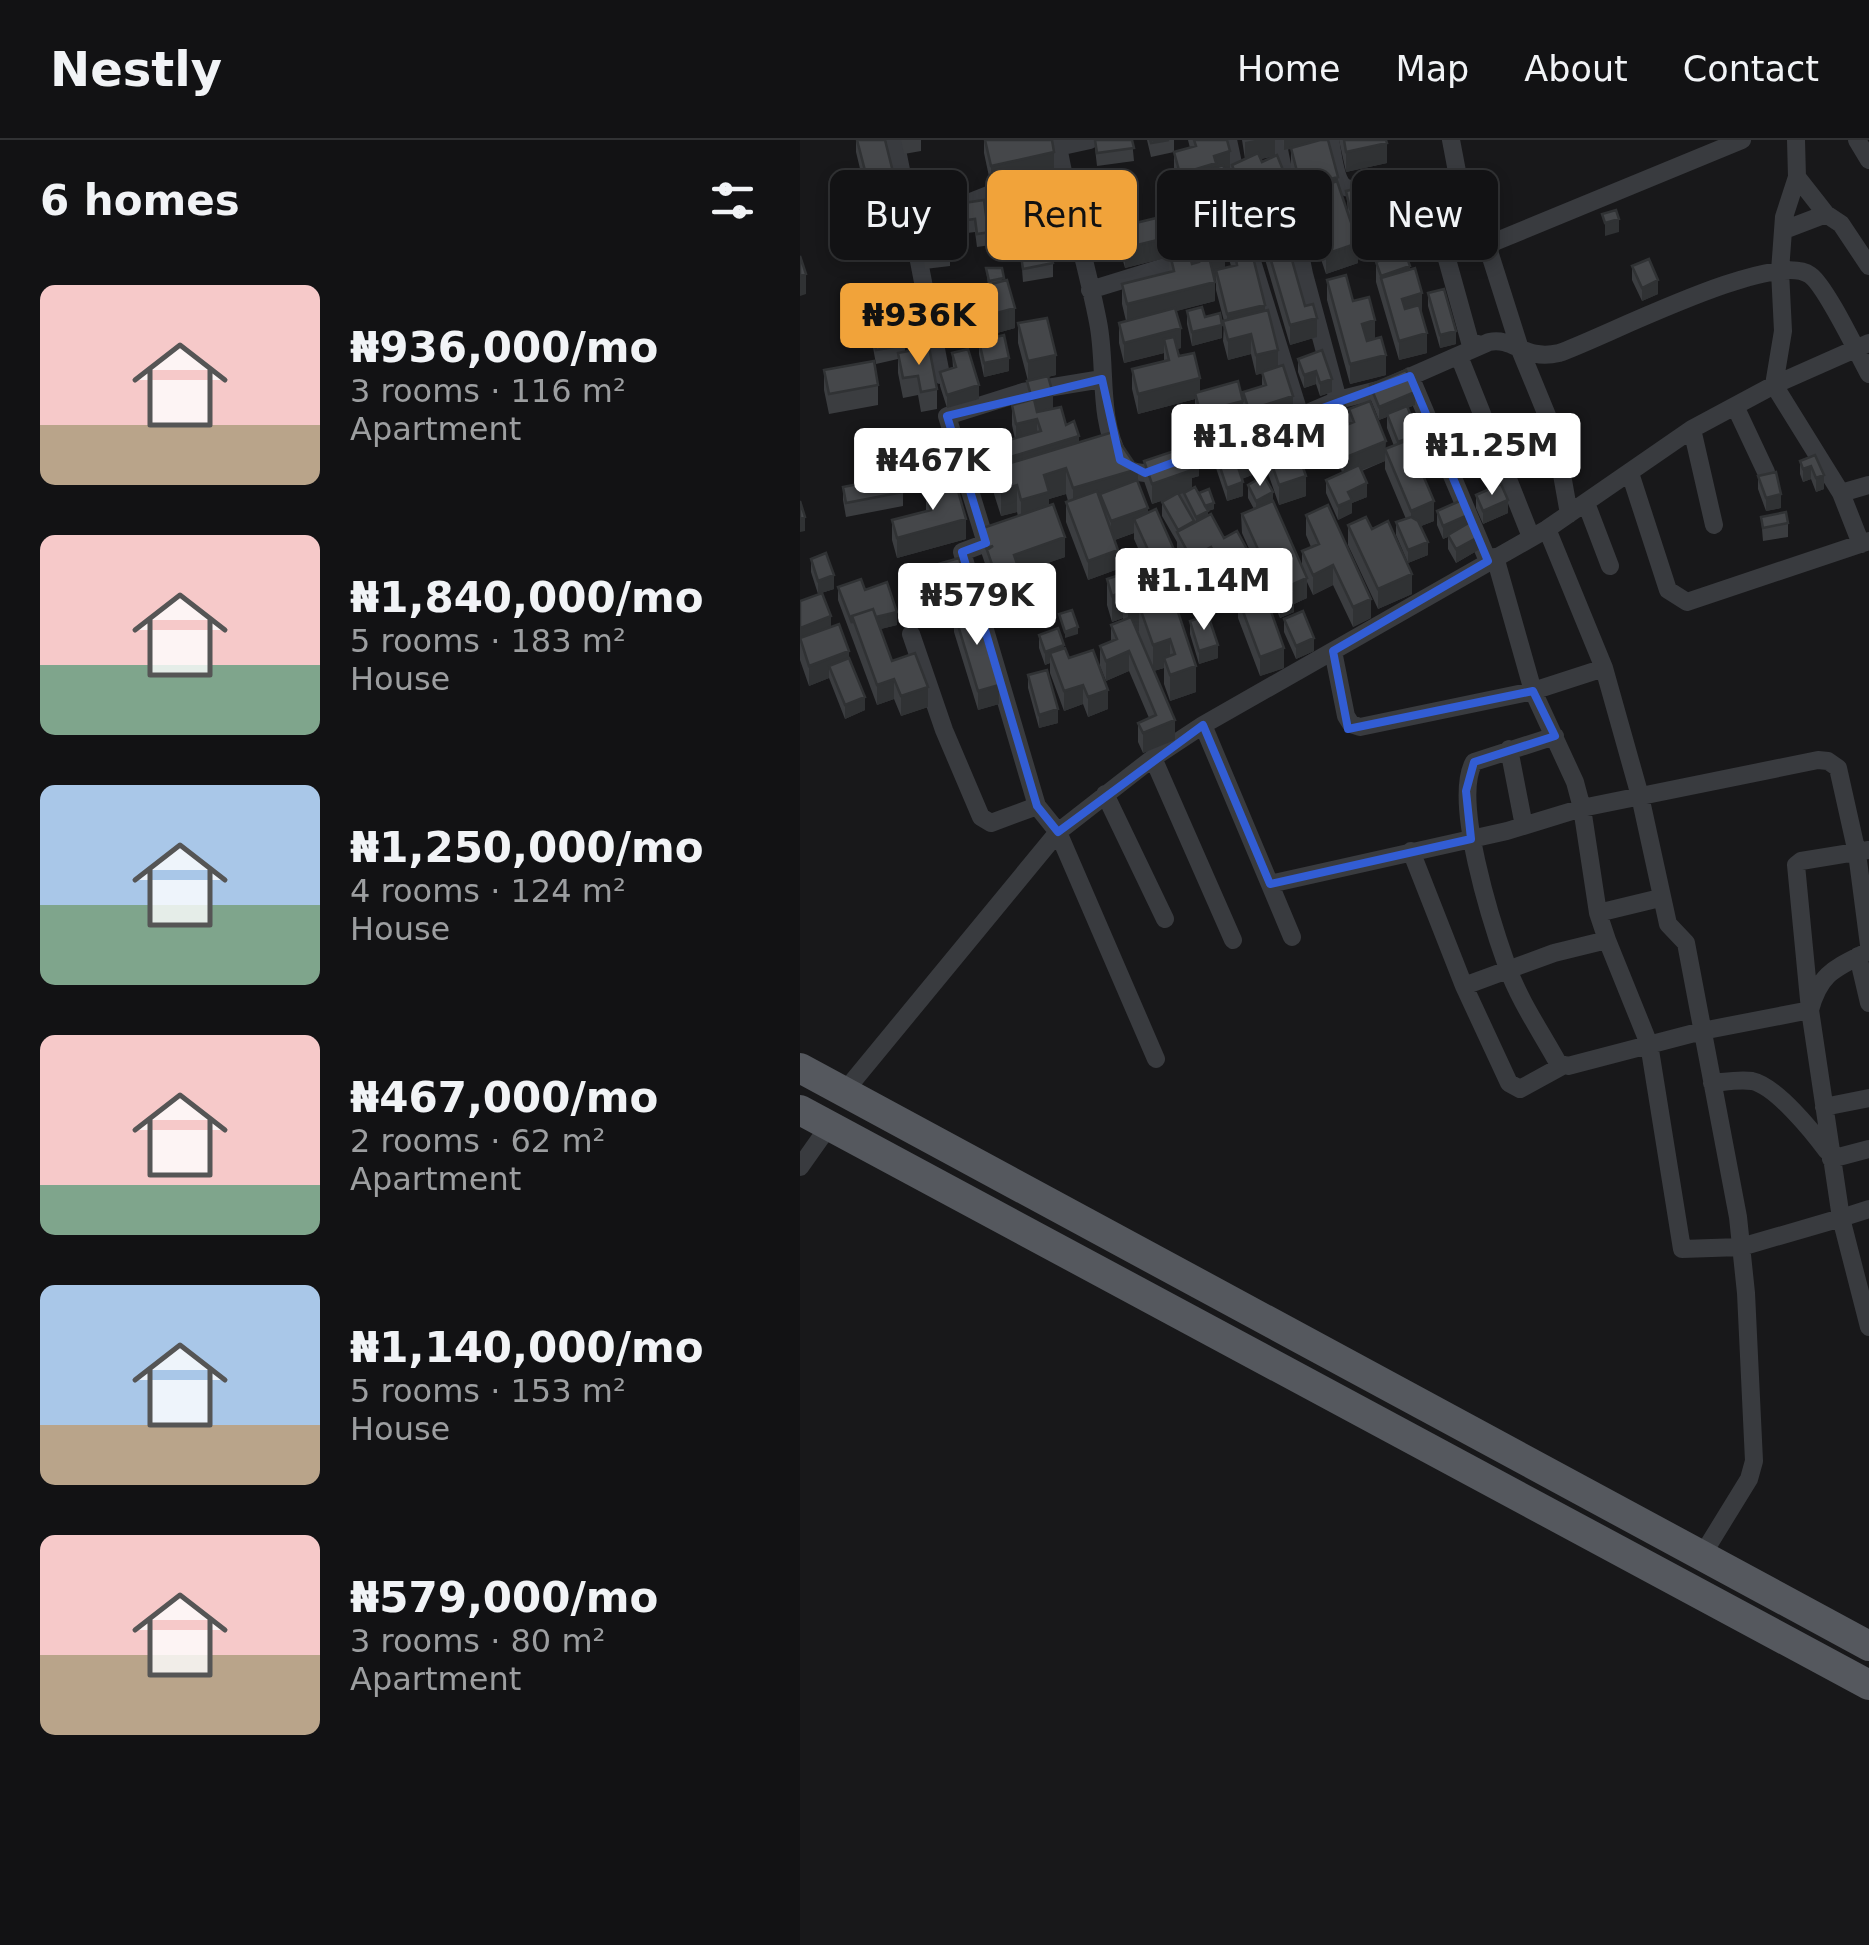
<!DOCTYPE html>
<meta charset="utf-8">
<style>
body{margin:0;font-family:"DejaVu Sans",sans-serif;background:#1b1b1d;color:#f1f3f6;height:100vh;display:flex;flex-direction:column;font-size:38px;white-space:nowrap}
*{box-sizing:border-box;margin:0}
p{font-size:32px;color:#9c9ea0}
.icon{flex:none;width:55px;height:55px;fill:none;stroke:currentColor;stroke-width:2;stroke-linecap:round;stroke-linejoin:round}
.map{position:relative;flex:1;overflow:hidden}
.side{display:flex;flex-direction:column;background:#121214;width:800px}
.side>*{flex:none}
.top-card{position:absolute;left:30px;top:30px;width:888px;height:90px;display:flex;gap:20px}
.price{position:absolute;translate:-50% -85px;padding:0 22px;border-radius:10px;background:#fff;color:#222;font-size:32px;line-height:65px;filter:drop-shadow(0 2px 5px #0008)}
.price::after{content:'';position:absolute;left:50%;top:60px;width:30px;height:22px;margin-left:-15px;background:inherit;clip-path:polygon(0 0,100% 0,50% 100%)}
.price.selected{background:#f1a33a;color:#111}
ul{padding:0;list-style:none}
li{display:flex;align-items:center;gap:30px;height:250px;padding:0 40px}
li span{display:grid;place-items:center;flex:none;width:280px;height:200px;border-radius:15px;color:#555}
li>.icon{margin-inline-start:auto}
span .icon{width:120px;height:120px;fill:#fffc;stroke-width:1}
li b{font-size:42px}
h2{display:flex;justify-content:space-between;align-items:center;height:120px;padding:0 40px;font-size:42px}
.pill{padding:0 35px;border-radius:15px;background:#121214;box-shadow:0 5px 15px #0003,0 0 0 2px #313234;font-size:35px;line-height:90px}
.pill.selected{background:#f1a33a;color:#111}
header{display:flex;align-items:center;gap:60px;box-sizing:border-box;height:140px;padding:0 50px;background:#121214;border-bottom:2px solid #313234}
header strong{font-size:48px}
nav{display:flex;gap:55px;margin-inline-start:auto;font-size:35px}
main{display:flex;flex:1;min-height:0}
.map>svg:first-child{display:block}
</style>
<header>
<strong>Nestly</strong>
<nav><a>Home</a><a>Map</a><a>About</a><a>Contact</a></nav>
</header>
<main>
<section class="side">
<h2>6 homes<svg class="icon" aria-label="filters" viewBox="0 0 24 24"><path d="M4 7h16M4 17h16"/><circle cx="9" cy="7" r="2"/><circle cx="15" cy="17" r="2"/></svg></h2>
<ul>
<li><span style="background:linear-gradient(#f6c9c9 70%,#b9a48a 0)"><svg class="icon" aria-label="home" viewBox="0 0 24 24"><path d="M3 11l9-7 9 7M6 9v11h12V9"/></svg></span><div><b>₦936,000/mo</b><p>3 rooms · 116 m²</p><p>Apartment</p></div></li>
<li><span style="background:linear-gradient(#f6c9c9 65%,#7fa58c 0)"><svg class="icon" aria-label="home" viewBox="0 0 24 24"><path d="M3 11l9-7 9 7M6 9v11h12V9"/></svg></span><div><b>₦1,840,000/mo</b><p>5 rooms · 183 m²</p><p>House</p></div></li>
<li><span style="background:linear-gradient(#a9c7e8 60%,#7fa58c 0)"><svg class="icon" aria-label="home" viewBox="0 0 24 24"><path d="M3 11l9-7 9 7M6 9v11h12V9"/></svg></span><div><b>₦1,250,000/mo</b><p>4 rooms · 124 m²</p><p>House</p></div></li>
<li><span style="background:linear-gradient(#f6c9c9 75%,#7fa58c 0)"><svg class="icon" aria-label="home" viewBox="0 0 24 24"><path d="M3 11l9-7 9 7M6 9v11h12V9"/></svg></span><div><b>₦467,000/mo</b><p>2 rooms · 62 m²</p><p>Apartment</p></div></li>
<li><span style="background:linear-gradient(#a9c7e8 70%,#b9a48a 0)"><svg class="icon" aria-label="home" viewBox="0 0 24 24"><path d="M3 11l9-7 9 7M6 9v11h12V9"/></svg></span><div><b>₦1,140,000/mo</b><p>5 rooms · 153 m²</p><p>House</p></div></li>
<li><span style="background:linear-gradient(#f6c9c9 60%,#b9a48a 0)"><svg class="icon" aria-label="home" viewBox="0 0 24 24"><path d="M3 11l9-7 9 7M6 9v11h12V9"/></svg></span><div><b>₦579,000/mo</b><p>3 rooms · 80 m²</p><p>Apartment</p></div></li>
</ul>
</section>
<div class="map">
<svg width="1069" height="1805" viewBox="0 0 1069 1805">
<rect width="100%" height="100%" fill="#18181a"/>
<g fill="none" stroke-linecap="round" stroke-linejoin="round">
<!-- street -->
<path stroke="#393b3f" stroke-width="18" d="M95 0 112 85 193 53
M257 0C267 62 286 120 298 182 307 227 297 276 320 319 325 330 333 332 345 333L419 311 538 260 582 249 689 202C715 197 723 221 759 213 803 198 973 109 1010 135 1026 146 1058 214 1069 234
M428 0 434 28 428 40 446 102
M477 0 504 134 538 260
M530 0C533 12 534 37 543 46 552 53 625 52 638 48
M651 0 659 42 674 95 679 103 687 105 942 0
M996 0 997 37 984 77 980 131 983 191 974 245 1041 353 1069 345
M1057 0 1069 20
M258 7 290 0
M997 37 1026 74 1041 84 1069 126
M628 51 670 202 681 205
M112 85 141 235
M984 90 1026 74
M687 105 721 212 755 295 769 374
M290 150 446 102 500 276
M659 216 731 397
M610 236 688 421
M302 239 223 252 147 276 186 403 162 412 237 666 258 692 356 919
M935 266 966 332
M892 289 914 385
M830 333 868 450 887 462 1069 401
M1041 353 1061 404
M786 363 810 426
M747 389 804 528 840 656 868 784 886 803 938 1077 946 1153 954 1321 949 1339 901 1417
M695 417 733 551 775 642 782 668 798 773 807 800 849 904 882 1109 941 1107 1041 1078 1010 870 996 725 1001 721 1069 710
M111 494 144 590 181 677 191 683 237 666
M533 511 546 576 551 584 560 587 733 551 804 528
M403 585 492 797
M755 596 674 622C652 660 692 784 707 826 719 860 741 892 758 923L768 926 902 891 1010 870C1020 832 1036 828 1069 811
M709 609 724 686
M353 618 433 800
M305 654 365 779
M611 711 664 846 709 943 720 949 762 926
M470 744 707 691 782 668 1018 620 1028 621 1038 628 1057 713 1069 805
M798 773 860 758
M1058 816 1069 863
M664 846 754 813 807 800
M912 943C924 942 939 939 952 941 976 946 1013 992 1027 1011
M44 952 258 692 353 618 403 585 747 389 892 289 974 245 1069 203
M1024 967 1069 958
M1031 1019 1069 1009
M0 1027 29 986
M1069 1069 1041 1078 1069 1187"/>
<!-- primary -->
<path stroke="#55585e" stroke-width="30" d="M0 928 1069 1506
M0 970 1069 1545"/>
</g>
<!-- wall -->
<path fill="#3b3d40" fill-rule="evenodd" d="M56 0H85L94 55 68 62 56 12Z
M101 0H121V11L104 14Z
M184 0H252L254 32 191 46 184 13Z
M294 0H332L334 21 297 26Z
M347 0H374V12L351 17Z
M388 0H427L430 31 426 32 433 70 418 76 425 128 431 126 427 113V100L465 171 478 227 493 276 449 290 443 272V252L462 246V233L456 235 451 214 428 220 423 201 424 181 416 150V139L415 140V161L376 171 381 208 377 209 379 216 400 252 443 281 424 286V303L405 309 395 273V259L338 274 332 249V229L364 221V213L324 223 319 203V183L326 181 322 164V144L369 132V117L325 128 319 107V87L366 75 365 53 378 48 374 32V12L390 8ZM398 48 400 58 396 59 392 50ZM395 83 403 105 395 107V123L392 124 382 107 381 89Z
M442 0H475V16L461 19 483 43 441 61 432 38V25L445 19Z
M482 0H528L538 44 548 72 546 51 576 76 551 82 558 123 526 134 505 72V66L501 67 491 28V9L484 10Z
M539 0H586L587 23 546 32Z
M640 42 667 74 647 80 640 55Z
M287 43 308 66 291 70 287 56Z
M211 59 248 83V96L216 102 211 72Z
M150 65 204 90V103L177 107 175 92 152 95Z
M457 73 505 166 517 197 490 205 457 92Z
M592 77 610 130 622 173 627 213 599 220 576 142V122L584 119 582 114 571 118 567 106V86Z
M120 81 150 113V126L125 129 120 94Z
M221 116 253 123V137L223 142Z
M832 126 858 154 842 161 832 140Z
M186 128 204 141 215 188 179 198 172 169V149L188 145Z
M527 140 553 161 575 199 586 235 550 244 527 160Z
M628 153 656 204 640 208 628 166Z
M142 154 169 190V204L149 208 142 168Z
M387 171 405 177 422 198 392 206 387 184Z
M218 183 256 235 248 237 253 269 279 302 338 341 348 373 376 434 366 438 396 552 370 561 364 544V528L354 531 375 600 343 613 338 602V583L349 578 329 531 306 541 300 526V506L311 502V485L323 480V478L312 482 307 465V439L346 426 334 399V393L315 400 318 429 288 440 266 382V362L268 361 266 354 249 359V366L265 417 220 432 228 476 193 488 185 466V446L192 444 180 409V389L218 376 217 372 201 376 194 354V328L203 325 202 302 215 299 212 285V265L227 261 228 241 218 203Z
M72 189 105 205V212L137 249V269L121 272 118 255 103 258 98 233V219L76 224 72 202Z
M179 201 209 231 184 237 179 214Z
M522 210 532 252 520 256 516 244 504 248 498 232V219Z
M152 213 179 259 147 268 140 246V232L153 228Z
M24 230 78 245V265L29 274 24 250Z
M570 245 615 265 607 268 613 281 634 301 612 310 634 381 621 386 628 415 608 423 596 395V382L606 379 585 329V321L562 331 567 357 552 363V373L538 380 526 353V340L542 332 533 310V290L549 284V269L586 309 594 306 587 288V277L579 280 570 258Z
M491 281 522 313 500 320 506 356 479 365 462 316V296L491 295Z
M74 299 96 311V325L75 327Z
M415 312 452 335 442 339 443 356 427 361 415 325Z
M1015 315 1024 349 1016 352 1011 339 1003 342 1000 334V321Z
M344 321 399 336 392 338V349L414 369 408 371V375L453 440 436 449 430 437 420 443 411 427 409 428 414 457 396 463 391 444V437L377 412V402L362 376V362L370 358 352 364 344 341Z
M958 336 981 368 966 371 958 349Z
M448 345 473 361 502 427V411L511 407 506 395V375L571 478 553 487 533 445 513 455 507 442V458L494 464V472L480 478 442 393 441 374 454 369 448 358Z
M43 347 103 352V366L46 377 43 360Z
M126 353 166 399 97 418 92 400V380L126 371Z
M676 355 708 373 683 384 676 368Z
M637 371 668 383 680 409 656 423 648 409V397L643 399 637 385Z
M961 377 988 383V397L963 401Z
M548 385 572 389 612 454 578 469 548 405Z
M11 419 34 449 18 454 11 432Z
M138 424 167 460 147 466 138 438Z
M38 447 65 450 97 485 80 489 92 521 128 567 101 576 94 559 77 565 38 460Z
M438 458 456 467 484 528 460 536 438 478Z
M0 461 31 487 49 518 65 570 45 579 29 538 9 546 0 520Z
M154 472 199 564 178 570 154 492Z
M484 479 514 511 496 519 484 492Z
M390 481 418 518 399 524 390 494Z
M239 495 264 508 269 518 308 569 288 577 283 564 264 571 250 533V523L245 525 239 508Z
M228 535 258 583 239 588 228 548Z"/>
<!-- shaded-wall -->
<path fill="#303234" d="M455 0H475V16L445 22V2Z
M484 0H526V1L484 10Z
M587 3V23L546 32V12Z
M430 11V31L416 35 398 34V48L380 53V34L414 16Z
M254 12V32L191 46V26Z
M483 30V43L441 61V48Z
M94 36V55L68 62V42Z
M538 37V57L505 53V66L501 67V47Z
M433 50V70L411 79V59Z
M308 52V66L291 70V57Z
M667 61V74L647 80V66Z
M395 63V83L373 92V72Z
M576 63V76L550 82V69Z
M819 79V92L805 96V83Z
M420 83V103L405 109V89Z
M316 93V100L297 104V97Z
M382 94V113L369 110V117L325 128V108Z
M582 94V114L571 118V98Z
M558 103V123L526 134V114Z
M425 117V137L416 130V139L410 141V121Z
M610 126V145L586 154 581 136Z
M6 134V154L0 156V136Z
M858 140V154L842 161V148Z
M415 142V161L327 184V164Z
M622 153V173L602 179V159Z
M465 165V184L427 194V174Z
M215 168V188L179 198V178Z
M517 178V197L490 205V185Z
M575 180V200L562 203V184Z
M422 185V198L392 206V192Z
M381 188V208L367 212 364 199V213L324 223V203Z
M656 191V204L640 208V195Z
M627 193V213L599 220V201Z
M451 194V214L428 220V200Z
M478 210V229L456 235V215Z
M256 215V235L228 241V221Z
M586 215V235L550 244V224Z
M209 218V231L184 237V223Z
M516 231V244L504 248V235Z
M400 238V258L395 253V259L338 274V254Z
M532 239V252L520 256V243Z
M179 245V259L147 268V255Z
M615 252V265L579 280V267Z
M253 254V273L232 279V259Z
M493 256V276L449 290V270Z
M443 261V281L424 286V303L405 309V289L420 267Z
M547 271V277L528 284V278Z
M237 279V299L216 304V284Z
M634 288V301L598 316V302Z
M279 296V316L207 338V318Z
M522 299V313L500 320V307Z
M586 301 585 321 544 337V318Z
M399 316V336L392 338V350L352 364V344L392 319Z
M452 322V335L438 340V327Z
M1011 326V339L1003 342V329Z
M266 328V354L249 359V378L221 386V360L244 335Z
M338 329V355L300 354V366L273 375V348Z
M1024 335V349L1016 352V338Z
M506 336V356L479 365V345Z
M443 342V356L427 361V348Z
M567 343V357L552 363V373L538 380V366L548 352Z
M217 345V372L201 376V350Z
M473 352V366L456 374V361Z
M981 354V368L966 371V358Z
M708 360V373L683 384V371Z
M634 361V381L611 390V371Z
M414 363V369L408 371V384L396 390V377L404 366Z
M348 368V387L334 379V393L311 401V381Z
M668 375V388L643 399V386Z
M5 377V391L0 392V379Z
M166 379V399L97 418V398Z
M680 396V409L656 423V409Z
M265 397V417L214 435V415Z
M628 402V415L608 423V410Z
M411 407V427L392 437 391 418Z
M318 410V429L288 440V421Z
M376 414V434L354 443V423Z
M430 417V437L420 443V423Z
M453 420V440L436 449V429Z
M533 425V445L513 455V435Z
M612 434V454L578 469V449Z
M34 435V449L18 454V441Z
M507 438V458L494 464V472L480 478V458L491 445Z
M414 444V457L396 463V449Z
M167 447V460L147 466V453Z
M323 452V478L312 482V456Z
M228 456V476L193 488V468Z
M571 459V478L553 487V467Z
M339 465V491L328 495V469Z
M97 472V485L58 495 54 482Z
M31 476V490L0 501V488Z
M278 487V494L265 498V492Z
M514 498V511L496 519V506Z
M370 499V526L364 518V528L353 531V505Z
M264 505V518L250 513V523L245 525V512Z
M418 505V518L399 524V511Z
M484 508V528L460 536V517Z
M49 511V531L29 526V538L9 546V526Z
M329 511V531L306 541V521Z
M396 526V552L370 561V535Z
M94 539V559L77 565V545Z
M199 545V564L178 570V551Z
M283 545V564L264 571V551Z
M128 547V567L101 576V556Z
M308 550V569L288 577V557Z
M65 557V570L45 579V565Z
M258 569V583L239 588V575Z
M375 580V600L343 613V593Z"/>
<!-- building -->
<path fill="#45474a" stroke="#303234" stroke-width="2.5" d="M57 0H85L94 36 68 42Z
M185 0H252L254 12 191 26Z
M295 0H332L334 8 297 13Z
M350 0H369L351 3Z
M394 0H427L430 11 414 16 416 23 380 34 374 12 396 6Z
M520 0H528L538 37 501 47 491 8Z
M544 0H586L587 3 546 12Z
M458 13 462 22 477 15 483 30 441 48 432 25Z
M423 25 433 50 411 59 420 83 405 89 395 63 373 72 365 53 390 43 396 59 406 55 398 34Z
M659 36 667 61 647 66 640 42Z
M304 38 308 52 291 57 287 43Z
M537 41 558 103 526 114 505 53Z
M572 45 576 63 550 69 546 51Z
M243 53 248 83 216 88 211 59Z
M184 60 186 75 202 73 204 90 177 94 175 79 152 82 150 65Z
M477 67 505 166 513 164 517 178 490 185 457 73Z
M816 70 819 79 805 83 802 74Z
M377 73 382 94 325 108 319 87Z
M592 77 610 126 581 136 576 122 590 116 582 94 571 98 567 86Z
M145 78 150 113 125 116 120 81Z
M313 81 316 93 297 97 294 85Z
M445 95 449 109 435 113V116L432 117 427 100Z
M420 100 425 117 410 121 415 142 327 164 322 144 374 131 369 110 387 105 392 124 399 122 395 107Z
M451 109 465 165 427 174 416 130 437 125 435 113Z
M250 110 253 123 223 129 221 116Z
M0 116 6 134 0 136Z
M849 119 858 140 842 148 832 126Z
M186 128H202L204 138 189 141Z
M615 128 622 153 602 159 605 169 619 165 627 193 599 201 581 138Z
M546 135 553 161 569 157 575 180 562 184 567 201 581 197 586 215 550 224 527 140Z
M207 140 215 168 179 178 172 149Z
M644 149 656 191 640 195 628 153Z
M162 151 169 190 149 194 142 154Z
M402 167 405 177 420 173 422 185 392 192 387 171Z
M375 168 381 188 324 203 319 183Z
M468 170 478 210 456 215 451 194 428 200 423 181Z
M247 178 256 215 228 221 218 183Z
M101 183 105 205 76 210 72 189Z
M204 195 209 218 184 223 179 201Z
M374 197 379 216 394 213 400 238 338 254 332 229 369 220 364 199Z
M129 207 137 249 121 252 118 236 103 238 98 213Z
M168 209 179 245 147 255 140 232 156 227 152 213Z
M522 210 532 239 520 243 516 231 504 235 498 219Z
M74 221 78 245 29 254 24 230Z
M483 225 493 256 449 270 443 252 466 245 462 232Z
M606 230 615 252 579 267 570 245Z
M248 236 253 254 232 259 227 241Z
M438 241 443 261 420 267 424 284 405 289 395 253Z
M542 258 547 271 528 278 523 265Z
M234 259 237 272 261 267 266 285 274 281 279 296 207 318 202 302 241 291 237 279 216 284 212 265Z
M570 261 586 301 544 318 533 290 554 282 549 269Z
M607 266 613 281 628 275 634 288 598 302 587 274Z
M514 274 522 299 500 307 491 281Z
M489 287 506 336 479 345 462 296Z
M313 292 338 329 273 348 266 328 244 335 249 352 221 360 217 345 201 350 194 328Z
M94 297 96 311 75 314 74 299Z
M608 300 634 361 611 371 585 309Z
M445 302 452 322 438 327 443 342 427 348 415 312Z
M395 304 399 316 392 319V330L352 344 344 321Z
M1015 315 1024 335 1016 338 1011 326 1003 329 1000 321Z
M559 325 567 343 548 352 552 360 538 366 526 340Z
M976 332 981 354 966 358 958 336Z
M100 336 103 352 46 363 43 347Z
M464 336 473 352 456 361 448 345Z
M337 340 348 368 311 381 300 354Z
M156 344 166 379 97 398 92 380 131 370 126 353Z
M701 344 708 360 683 371 676 355Z
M395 347 408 371 396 377 384 353Z
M409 349 414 363 405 366 399 353Z
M297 351 318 410 288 421 266 362Z
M378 353 394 381 378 390 362 362Z
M662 360 668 375 643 386 637 371Z
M0 361 5 377 0 379Z
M473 361 507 438 491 445 494 452 480 458 442 374Z
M253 364 265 397 214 415 228 456 193 468 185 446 198 442 187 410 193 406 186 408 180 389Z
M528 365 571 459 553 467 533 425 513 435 502 411 519 404 506 375Z
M356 369 376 414 354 423 334 379Z
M986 372 988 383 963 388 961 377Z
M411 374 424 398 437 391 453 420 436 429 430 417 420 423 411 407 391 418 377 392Z
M566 377 572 389 588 381 612 434 578 449 548 385Z
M611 377 618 381 628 402 608 410 596 382Z
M672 381 680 396 656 409 648 395Z
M26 413 34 435 18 441 11 419Z
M159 418 167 447 147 453 138 424Z
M361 421 396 526 370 535 364 518 375 514 370 499 353 505 339 465 328 469 323 452 312 456 307 439Z
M408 426 414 444 396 449 391 431Z
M61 439 65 450 87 442 97 472 76 477 73 469 52 476V483L38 447Z
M22 453 31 476 0 488V461Z
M451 454 456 467 468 463 484 508 460 517 438 458Z
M175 466 199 545 178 551 154 472Z
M73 469 92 521 115 513 128 547 101 556 94 539 77 545 52 476Z
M272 470 278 487 265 492 259 474Z
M503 471 514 498 496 506 484 479Z
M408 475 418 505 399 511 390 481Z
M331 477 375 580 343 593 338 583 356 575 329 511 306 521 300 506 317 499 311 485Z
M39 484 49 511 9 526 0 498Z
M258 488 264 505 245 512 239 495Z
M265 508 269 518 293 510 308 550 288 557 283 545 264 551 250 513Z
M49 518 65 557 45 565 29 526Z
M247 530 258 569 239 575 228 535Z"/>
<!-- marked area -->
<path fill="none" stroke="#325dd4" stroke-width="8" stroke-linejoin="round" d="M610 236 688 421 533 511 548 589 733 551 755 596 674 622 666 651 671 699 470 744 403 585 258 692 237 666 162 412 186 403 147 276 302 239 320 320 345 333Z"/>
</svg>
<b class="price selected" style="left:119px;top:228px">₦936K</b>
<b class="price" style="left:460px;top:349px">₦1.84M</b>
<b class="price" style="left:692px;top:358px">₦1.25M</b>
<b class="price" style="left:133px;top:373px">₦467K</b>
<b class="price" style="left:404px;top:493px">₦1.14M</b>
<b class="price" style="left:177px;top:508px">₦579K</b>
<div class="top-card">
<a class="pill">Buy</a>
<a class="pill selected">Rent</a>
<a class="pill">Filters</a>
<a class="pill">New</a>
</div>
</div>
</main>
